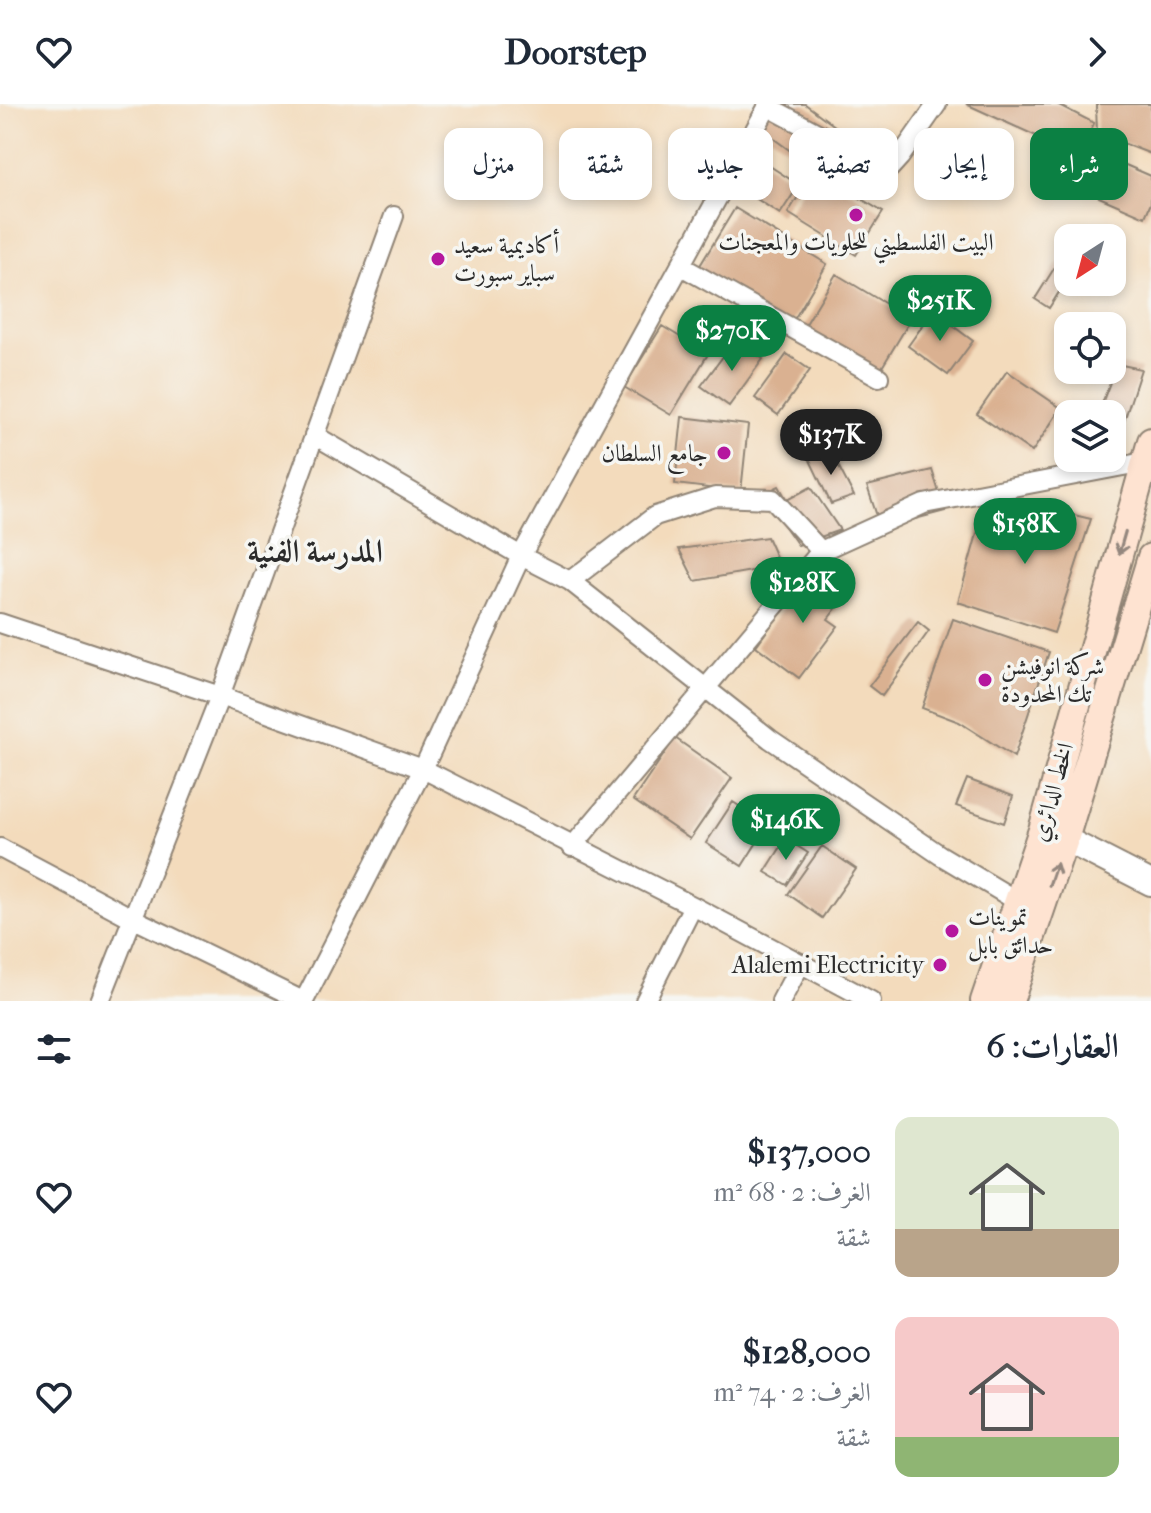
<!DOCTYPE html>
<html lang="ar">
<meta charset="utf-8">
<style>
body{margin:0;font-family:"IM FELL French Canon",Amiri,serif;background:#f2f2f3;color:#1f2937;direction:rtl;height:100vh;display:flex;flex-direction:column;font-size:30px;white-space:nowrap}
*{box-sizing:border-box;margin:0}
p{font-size:26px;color:#747a83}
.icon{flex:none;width:44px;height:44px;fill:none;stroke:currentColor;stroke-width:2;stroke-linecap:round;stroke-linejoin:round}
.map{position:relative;height:897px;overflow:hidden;direction:ltr}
.details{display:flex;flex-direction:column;background:#fff;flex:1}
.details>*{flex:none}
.hud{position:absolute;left:24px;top:24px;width:1104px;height:72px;direction:rtl;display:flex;gap:16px}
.needle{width:52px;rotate:216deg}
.tools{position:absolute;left:1054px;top:120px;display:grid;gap:16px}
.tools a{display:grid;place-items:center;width:72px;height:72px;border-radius:16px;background:#fff;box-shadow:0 4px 12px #0003;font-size:40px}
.price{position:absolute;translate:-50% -68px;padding:0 18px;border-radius:28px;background:#0b8043;color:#fff;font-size:26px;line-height:52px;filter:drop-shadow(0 2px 4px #0008)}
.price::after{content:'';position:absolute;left:50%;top:48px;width:24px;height:18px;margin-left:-12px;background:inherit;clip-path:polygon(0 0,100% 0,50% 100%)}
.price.selected{background:#222;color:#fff}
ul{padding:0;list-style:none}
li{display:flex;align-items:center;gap:24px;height:200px;padding:0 32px}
li span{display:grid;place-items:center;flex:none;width:224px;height:160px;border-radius:16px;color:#555}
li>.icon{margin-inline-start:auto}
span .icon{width:96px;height:96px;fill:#fffc;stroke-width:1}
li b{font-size:34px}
h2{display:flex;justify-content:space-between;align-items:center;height:96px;padding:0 32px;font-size:34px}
.tag{padding:0 28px;border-radius:16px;background:#fff;box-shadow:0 4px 12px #0003;font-size:28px;line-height:72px}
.tag.selected{background:#0b8043;color:#fff}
header{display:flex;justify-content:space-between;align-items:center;height:104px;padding:0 32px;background:#fff;font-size:36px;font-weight:700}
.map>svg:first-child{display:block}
</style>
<header><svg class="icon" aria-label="forward" viewBox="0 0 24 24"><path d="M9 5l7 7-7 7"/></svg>Doorstep<svg class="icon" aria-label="heart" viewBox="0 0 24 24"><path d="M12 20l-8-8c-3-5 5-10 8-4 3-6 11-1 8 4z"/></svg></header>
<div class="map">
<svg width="1151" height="897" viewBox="0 0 1151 897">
<rect width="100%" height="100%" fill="#f6f6f2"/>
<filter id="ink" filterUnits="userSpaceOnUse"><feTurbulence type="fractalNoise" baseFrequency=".0125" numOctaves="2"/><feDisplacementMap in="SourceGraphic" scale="16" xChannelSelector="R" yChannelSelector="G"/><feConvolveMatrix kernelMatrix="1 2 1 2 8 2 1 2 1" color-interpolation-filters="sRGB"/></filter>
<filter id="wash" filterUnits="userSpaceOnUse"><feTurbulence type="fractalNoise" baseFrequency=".006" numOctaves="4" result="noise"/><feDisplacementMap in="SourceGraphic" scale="32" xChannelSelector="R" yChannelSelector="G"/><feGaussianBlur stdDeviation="1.8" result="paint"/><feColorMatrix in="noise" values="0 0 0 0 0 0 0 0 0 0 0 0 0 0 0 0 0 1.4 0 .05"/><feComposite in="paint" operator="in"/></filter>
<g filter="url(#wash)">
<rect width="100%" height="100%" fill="#f3dbbc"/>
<g id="blocks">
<!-- building -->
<path fill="#dab191" d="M775 0H805L870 48 843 84 883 108 856 151 788 109 815 65 758 23Z
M966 0H1057L1094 19 1080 52Z
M1096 0H1151V50L1097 29Z
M759 55 799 81 780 110 740 84Z
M1121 59 1151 72V99L1145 113 1099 93Z
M735 104 827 160 786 229 693 173Z
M1058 158 1068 164V174L1049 204 1035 195Z
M836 170 911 215 878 270 803 225Z
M933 207 973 237 948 271 908 242Z
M662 222 708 250 671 311 624 283Z
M736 235 763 255 729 302 701 282Z
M787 250 810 266 778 311 755 294Z
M1117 260 1141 265 1113 351 1112 310H1098Z
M1007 267 1061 304 1032 348 977 310Z
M682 313 748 321 741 388 675 380Z
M830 346 854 392 831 400 808 352Z
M932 366 945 407 881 424 867 382Z
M779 382 787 396 811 383 840 426 798 441 762 390Z
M1053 406 1091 415 1054 529 958 498 982 412Z
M767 433 780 462 695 477 679 445Z
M811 466 845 493 828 515 838 522 799 574 756 542Z
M953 515 1049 548 1014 653 959 618 922 604Z
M918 518 929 527 882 592 869 582Z
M675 634 732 674 690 735 633 696Z
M967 675 1013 692 1004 719 956 702Z
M733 698 768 721 742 762 706 739Z
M799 703 819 716 805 741 785 728Z
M786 735 808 749 787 781 765 768Z
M822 742 856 765 822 814 788 790Z"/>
</g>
</g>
<g filter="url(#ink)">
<use href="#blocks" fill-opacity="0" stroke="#8f8374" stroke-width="2"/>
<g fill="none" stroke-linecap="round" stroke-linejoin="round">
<!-- minor casing -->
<g stroke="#8f8374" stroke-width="22">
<path id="minor" d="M767 2 879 62 890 64 900 53 937 0
M681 162 879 273
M314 331 521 452 570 477 770 635 940 751 1017 797
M570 477 655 412 715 393 773 395 821 447
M0 519 220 592 423 665 693 802 871 897
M572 743 821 447 924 400 1144 358
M0 744 132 814 303 897
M100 897 220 592 394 112
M304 897 423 665 521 452 769 0
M645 897 693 802
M781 897 801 859"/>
</g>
<!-- tertiary casing -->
<g stroke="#8f8374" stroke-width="28">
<path id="tertiary" d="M1048 728 1065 735 1151 779"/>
</g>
<!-- secondary casing -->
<g stroke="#8f8374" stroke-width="30">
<path id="secondary" d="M984 897 1042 726 1151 337
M1010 897 1065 735 1151 453"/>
</g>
<!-- minor -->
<use href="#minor" stroke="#fff" stroke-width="18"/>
<!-- tertiary -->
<use href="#tertiary" stroke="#fff" stroke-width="24"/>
<!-- secondary -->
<use href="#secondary" stroke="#fee3d1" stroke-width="26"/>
</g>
<!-- one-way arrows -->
<defs><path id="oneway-shaft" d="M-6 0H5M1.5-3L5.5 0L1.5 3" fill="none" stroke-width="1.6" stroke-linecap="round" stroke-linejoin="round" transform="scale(2)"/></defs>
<g stroke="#94877e">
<use href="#oneway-shaft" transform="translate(1122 439) rotate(106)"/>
<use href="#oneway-shaft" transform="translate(1053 770) rotate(-71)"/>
</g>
</g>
<!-- markers -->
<g fill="#b5179e" stroke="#f6f6f2" stroke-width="3">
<circle cx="856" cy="111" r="8"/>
<circle cx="438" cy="155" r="8"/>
<circle cx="724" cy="349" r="8"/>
<circle cx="985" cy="576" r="8"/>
<circle cx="952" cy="827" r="8"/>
<circle cx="940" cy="861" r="8"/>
</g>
<g text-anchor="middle" stroke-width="7" stroke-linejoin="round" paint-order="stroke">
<!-- poi labels -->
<g font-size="24" fill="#2b2b2b" stroke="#f6f6f2" text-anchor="start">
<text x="856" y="146" text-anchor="middle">البيت الفلسطيني للحلويات والمعجنات</text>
<text x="454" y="149">أكاديمية سعيد<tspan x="454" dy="28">سباير سبورت</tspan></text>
<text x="708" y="357" text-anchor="end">جامع السلطان</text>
<text x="1001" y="570">شركة انوفيشن<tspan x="1001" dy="28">تك المحدودة</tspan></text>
<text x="968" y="821">تموينات<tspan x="968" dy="28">حدائق بابل</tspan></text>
<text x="924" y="869" text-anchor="end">Alalemi Electricity</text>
</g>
<!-- street labels -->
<g font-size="24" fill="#2b2b2b" stroke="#f6f6f2">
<text transform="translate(1052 688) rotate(-74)" y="8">الخط الدائري</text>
</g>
<!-- district labels -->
<g font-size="32" font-weight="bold" fill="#2b2b2b" stroke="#f6f6f2">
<text x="315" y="458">المدرسة الفنية</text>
</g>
</g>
</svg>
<div class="tools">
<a><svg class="needle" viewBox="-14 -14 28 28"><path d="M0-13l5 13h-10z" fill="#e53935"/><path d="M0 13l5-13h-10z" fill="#747a83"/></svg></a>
<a><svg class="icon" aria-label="locate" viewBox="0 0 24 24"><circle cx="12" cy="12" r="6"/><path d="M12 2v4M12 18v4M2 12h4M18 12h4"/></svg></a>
<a><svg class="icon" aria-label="layers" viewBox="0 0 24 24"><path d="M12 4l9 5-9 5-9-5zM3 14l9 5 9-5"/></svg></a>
</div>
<b class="price" style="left:940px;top:239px">$251K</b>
<b class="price" style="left:732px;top:269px">$270K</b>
<b class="price selected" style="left:831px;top:373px">$137K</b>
<b class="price" style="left:1025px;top:462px">$158K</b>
<b class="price" style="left:803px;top:521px">$128K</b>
<b class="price" style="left:786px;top:758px">$146K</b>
<div class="hud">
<a class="tag selected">شراء</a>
<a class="tag">إيجار</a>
<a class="tag">تصفية</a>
<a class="tag">جديد</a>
<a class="tag">شقة</a>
<a class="tag">منزل</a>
</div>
</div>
<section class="details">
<h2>العقارات: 6<svg class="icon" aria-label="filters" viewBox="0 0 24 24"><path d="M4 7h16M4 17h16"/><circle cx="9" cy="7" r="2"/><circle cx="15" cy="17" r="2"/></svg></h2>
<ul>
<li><span style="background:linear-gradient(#dfe7d0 70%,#b9a48a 0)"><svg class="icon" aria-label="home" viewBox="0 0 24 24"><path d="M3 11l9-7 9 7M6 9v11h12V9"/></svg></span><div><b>$137,000</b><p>الغرف: 2 · 68 m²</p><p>شقة</p></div><svg class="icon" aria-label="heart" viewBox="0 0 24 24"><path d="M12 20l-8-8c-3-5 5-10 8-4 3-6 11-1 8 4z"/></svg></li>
<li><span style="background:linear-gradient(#f6c9c9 75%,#8fb573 0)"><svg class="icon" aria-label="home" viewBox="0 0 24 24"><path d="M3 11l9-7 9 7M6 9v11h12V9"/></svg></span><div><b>$128,000</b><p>الغرف: 2 · 74 m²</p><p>شقة</p></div><svg class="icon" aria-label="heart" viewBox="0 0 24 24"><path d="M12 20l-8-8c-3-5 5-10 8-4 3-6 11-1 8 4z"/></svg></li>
</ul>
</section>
